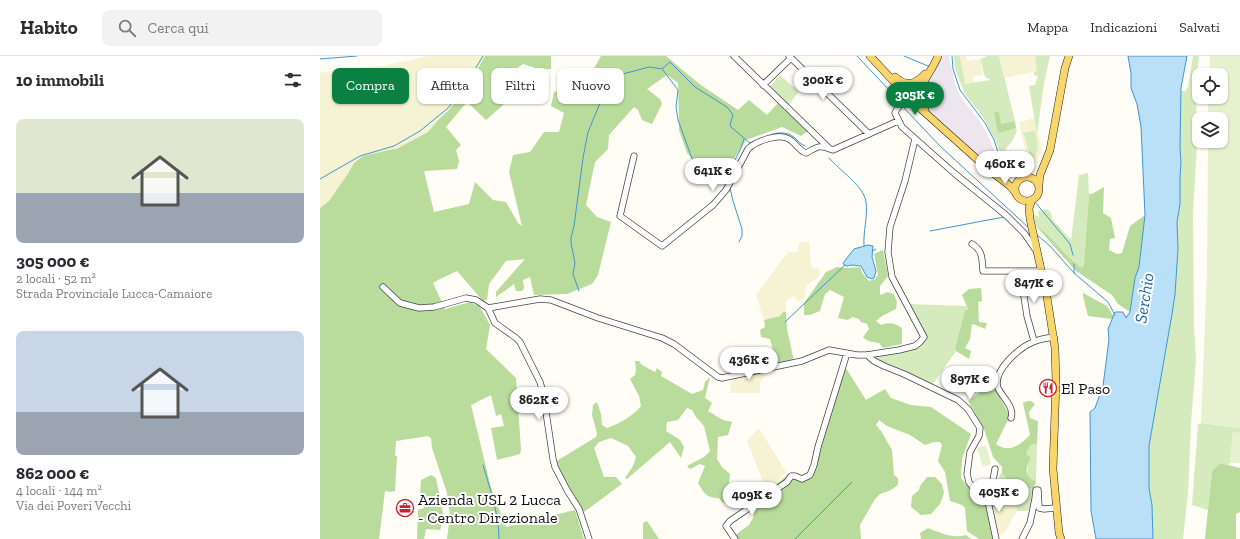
<!DOCTYPE html>
<html lang="it">
<meta charset="utf-8">
<style>
body{margin:0;font-family:"Zilla Slab",serif;background:#f2f2f3;color:#2b2b33;height:100vh;display:flex;flex-direction:column;font-size:15px;white-space:nowrap}
*{box-sizing:border-box;margin:0}
p{font-size:13px;color:#7c7c81}
.icon{flex:none;width:22px;height:22px;fill:none;stroke:currentColor;stroke-width:2;stroke-linecap:round;stroke-linejoin:round}
.map{position:relative;flex:1;overflow:hidden}
.drawer{display:flex;flex-direction:column;background:#fff;width:320px}
.drawer>*{flex:none}
.guide{position:absolute;left:12px;top:12px;width:380px;height:36px;display:flex;gap:8px}
.controls{position:absolute;left:872px;top:12px;display:grid;gap:8px}
.controls a{display:grid;place-items:center;width:36px;height:36px;border-radius:8px;background:#fff;box-shadow:0 1px 3px #0004;font-size:20px}
.price{position:absolute;translate:-50% -34px;padding:0 9px;border-radius:14px;background:#fff;color:#222;font-size:13px;line-height:26px;filter:drop-shadow(0 1px 2px #0008)}
.price::after{content:'';position:absolute;left:50%;top:24px;width:12px;height:9px;margin-left:-6px;background:inherit;clip-path:polygon(0 0,100% 0,50% 100%)}
.price.active{background:#0b8043;color:#fff}
ul{padding:0;list-style:none}
li{display:grid;align-content:center;gap:8px;height:212px;padding:0 16px}
li span{display:grid;place-items:center;height:124px;border-radius:8px;color:#555}
li>.icon{margin-inline-start:auto}
span .icon{width:72px;height:72px;fill:#fffc;stroke-width:1}
li b{font-size:17px}
h2{display:flex;justify-content:space-between;align-items:center;height:48px;padding:0 16px;font-size:17px}
.tag{padding:0 14px;border-radius:8px;background:#fff;box-shadow:0 1px 3px #0004;font-size:14px;line-height:36px}
.tag.active{background:#0b8043;color:#fff}
header{display:flex;align-items:center;gap:24px;box-sizing:border-box;height:56px;padding:0 20px;background:#fff;border-bottom:1px solid #e1e1e2}
header strong{font-size:19px}
nav{display:flex;gap:22px;margin-inline-start:auto;font-size:14px}
.search{width:280px;height:36px;background:#f2f2f3;display:flex;align-items:center;gap:10px;box-sizing:border-box;padding:0 14px;border-radius:8px;color:#7c7c81;font-size:15px}
main{display:flex;flex:1;min-height:0}
.map>svg:first-child{display:block}
</style>
<header>
<strong>Habito</strong>
<div class="search"><svg class="icon" aria-label="search" viewBox="0 0 24 24"><circle cx="10" cy="10" r="6"/><path d="M15 15l6 6"/></svg>Cerca qui</div>
<nav><a>Mappa</a><a>Indicazioni</a><a>Salvati</a></nav>
</header>
<main>
<section class="drawer">
<h2>10 immobili<svg class="icon" aria-label="filters" viewBox="0 0 24 24"><path d="M4 7h16M4 17h16"/><circle cx="9" cy="7" r="2"/><circle cx="15" cy="17" r="2"/></svg></h2>
<ul>
<li><span style="background:linear-gradient(#dfe7d0 60%,#9aa5b1 0)"><svg class="icon" aria-label="home" viewBox="0 0 24 24"><path d="M3 11l9-7 9 7M6 9v11h12V9"/></svg></span><div><b>305 000 €</b><p>2 locali · 52 m²</p><p>Strada Provinciale Lucca-Camaiore</p></div></li>
<li><span style="background:linear-gradient(#c9d6e8 65%,#9aa5b1 0)"><svg class="icon" aria-label="home" viewBox="0 0 24 24"><path d="M3 11l9-7 9 7M6 9v11h12V9"/></svg></span><div><b>862 000 €</b><p>4 locali · 144 m²</p><p>Via dei Poveri Vecchi</p></div></li>
</ul>
</section>
<div class="map">
<svg width="920" height="483" viewBox="0 0 920 483">
<rect width="100%" height="100%" fill="#fffdf5"/>
<!-- industrial -->
<path fill="#eee6ef" d="M623 0H629L635 27 641 42 661 67 670 84 676 101 665 110 606 52 602 40 610 18Z"/>
<!-- farmland -->
<path fill="#f6f3d4" d="M109 0H165L147 32 128 55 119 63 108 76 78 92 34 107 27 119 9 145 0 152V17L17 14 62 10Z
M640 0H646L647 5H648L660 3 663 19 653 20 654 27 645 28Z
M679 0H715L717 15 685 22Z
M715 62 722 95 713 111 709 113 699 66Z
M489 185 491 209 493 213 498 212 500 216 499 220 486 230 484 243 478 246 474 240 466 245V256H463L460 260 444 264 436 239 438 237 463 202 469 196H478L479 187Z
M448 313 449 316 443 321 440 327V337H410L412 321 434 318Z
M439 372 466 416 457 427 450 431H447L444 428 427 385Z
M681 438 698 451 697 455 685 476 676 481 672 451Z"/>
<!-- green -->
<path fill="#d5ebbd" d="M634 0H640L645 28 670 24 669 23 665 21 660 3 666 1V0H679L695 65 681 68 678 76 696 72 697 75 693 84 681 99 677 88 663 61 645 38 635 13Z
M715 0H730L724 27 717 78 709 30 715 29 718 20 714 19V16L717 15Z
M873 0H879L876 31 877 89 873 156 874 271 876 304 871 367 868 437 863 483H833L832 449 829 432V390L855 238 858 193 857 166 860 148V121L861 106 860 91V35H865L868 31Z
M460 19 479 36 468 49 449 32Z
M715 75 718 91 715 101 711 104 705 81 702 77Z
M768 117 769 138 764 208 762 212C744 201 734 180 716 170L713 159V158L719 161 718 155 727 153 731 157 732 163 751 184 759 119Z
M588 248 646 250 648 253 635 293 636 295 613 328 578 314 555 303 556 300H559L597 290 605 278Z
M881 367 920 372V377H913L910 407 908 409 900 407 892 415 888 454 872 449 878 368Z
M715 387 717 388 716 425 710 424 707 420 708 407 706 398 709 390Z
M680 417 682 418 694 432H714L712 446 708 455H697V451L681 439 672 451 669 440H673L677 432Z"/>
<!-- forest -->
<path fill="#b9dc9c" d="M165 0H231V13H219L203 8 196 13 194 24 195 35 182 50 166 64 147 46 126 71 141 89 136 94 139 105 137 113 104 115 114 156 149 148 155 126 173 144 186 146 198 167 202 170 189 116 193 99 210 96 224 76H239L244 57 231 50 234 36 259 28 272 16 281 0H346L378 27 418 54 429 44 447 59 458 47 488 75 481 80 462 71 426 84 401 123 397 124 386 117 367 97 359 74 358 27 347 19 327 33 340 43 342 48 332 68 322 64 318 54 314 51 289 79 288 93 275 106 266 149 277 161 291 166 278 219 272 228 247 238 214 239 210 221 203 224 204 232 202 235H196L194 228 176 241V236L205 203 186 205 169 228 167 244 163 245 137 215 118 224 113 227 125 253 150 246 160 251 170 269 166 293 196 322 201 393 200 398 177 404 171 372 184 370 181 358 176 360 171 339 151 349 171 432 186 471 255 454 264 483H127L130 460 127 437 112 392 111 382 108 380 76 385 75 400H77L75 435 71 436 65 435 59 483H0V152L9 145 27 119 34 107 43 100 78 92 108 76 119 63 128 55 147 32Z
M674 56H679L681 68 695 65 696 72 678 77Z
M784 131 783 157 791 162 795 182 790 183 789 194 797 198 802 197 810 170 825 159 821 201 819 211 815 222 810 256 798 248 792 239 756 215 716 170C734 180 744 201 762 212L764 208 769 138H772Z
M563 194 568 220 560 230V239L568 236 574 238 577 246 576 253 562 260 556 265 561 269C570 266 575 267 582 272V288L563 292 559 287C552 286 548 286 543 281L549 273 547 268 541 266 539 263 533 261 527 264 518 262 524 241 510 234 505 238 500 255 490 259H484V247L506 216 517 211 527 212 540 211 543 218 549 225 555 223 558 219 554 198Z
M661 232 662 245 658 246 659 266 667 267 665 273 656 269 652 268 650 283 645 292 651 295 649 303 636 295 635 293 645 255 648 253 642 239 649 233Z
M763 237 787 250 794 261 792 263 768 260 763 240Z
M463 256H466L467 273 474 305 457 309 450 283 441 281 440 274 445 271 444 264 460 260Z
M315 305H319L322 309 335 316 337 312 342 316 341 320 372 338 383 334 385 326 390 321 385 342 392 347 388 355 403 364 412 366 408 379 398 381 397 403 402 411 410 418 409 427 411 435C407 438 404 441 405 447L402 446 399 442C386 442 384 437 378 427L385 410 380 408 370 413 367 410 384 401 390 395 384 370 376 361 372 354 367 352 358 364 347 366 346 375 360 384 364 391 361 402 350 386 307 423 305 422 313 410 316 401 308 390 291 382 279 386 274 392 284 421H296L302 428 264 456C254 440 242 424 235 406L276 381 277 377 272 359 273 349 277 346 281 358 282 369 287 372C299 368 313 360 321 350L319 340 310 323 315 319 316 314Z
M524 309 546 344 565 333 571 342 591 349 611 351 651 378 642 403 641 422 656 440H669L676 483H659L647 475 645 452 642 449 630 445 625 416 618 405 622 389 620 386H614L605 389 590 379 567 370 559 364 556 369 561 375 572 394 574 419 578 422V429L569 435 560 438 555 443 540 469 541 483H412L419 476 429 469 433 462 435 454 438 448 435 445 470 417 481 420 488 418Z
M672 327 690 360 676 388C689 398 700 389 710 379L703 347 707 345H711L715 348 709 356 710 362 718 365 717 388C710 386 708 393 706 398L711 402C705 411 704 422 716 425L714 432H695L687 429V423L682 418V411L673 401 664 373 648 345Z
M900 407 920 412V456L916 458V483H885L892 415Z
M111 419 116 422 124 463 120 474 106 473 104 483H97L98 454 104 452V443L100 441 101 424Z
M607 421H615L622 428 624 437 620 448 611 458 601 459 591 451 592 440 599 434 600 430Z
M327 465 339 483H323V467Z
M608 472C621 477 633 483 646 479L651 483H601L600 477Z"/>
<!-- pitch -->
<path fill="#e6f2cf" d="M890 0H920V372L881 367 887 217 888 85H901V63H888V41H901V19H889Z
M913 376 920 377V407H910Z
M666 389 671 408 663 411 657 392Z"/>
<!-- water -->
<path fill="#b9e0f7" stroke="#3f96cf" d="M808 0H867L861 32 860 91 861 106 860 121V148L857 166 858 193 855 238 852 258 829 390V432L832 449 833 483H776L771 455 770 356 775 352 783 330 789 283 788 273 795 256H803L806 262 810 256 815 222 819 211 825 159 821 71 817 48 811 32V17Z
M548 189 553 190 552 201 556 215 554 222 552 223 547 221 541 210 532 209 527 210 524 209 523 207 534 193Z"/>
<g fill="none" stroke-linecap="round" stroke-linejoin="round">
<!-- stream -->
<path stroke="#3f96cf" stroke-width="1" d="M537 0 572 37 580 47
M584 0 608 10H609
M632 0 633 13 640 34 665 67 674 84 682 108 687 113
M0 3 37 0
M343 12 350 6 375 31 407 51 413 59 410 69 411 71 430 87 433 86
M343 14 358 34 356 51 358 64 378 119
M583 51 621 91 709 172
M447 80C457 76 467 75 475 82 479 85 480 88 485 90
M509 102C519 114 544 130 546 146 548 161 543 175 544 190
M0 123 40 100 74 90 100 75 128 52 143 33 163 0
M406 127V122L421 92 424 83
M410 132 413 145 422 173V180L419 186
M715 146 750 188 753 199
M610 175 684 161
M717 179 730 190 754 217 788 246 795 259
M552 195 556 193
M754 208V217
M259 235 253 218 255 207 251 187V182L254 170 263 102 268 76 285 35 299 19 329 11 343 13
M465 266 525 209
M163 409C170 433 179 458 179 483
M475 483 532 426"/>
<!-- minor casing -->
<g stroke="#444" stroke-width="7">
<path id="minor" d="M414 0 510 93 513 94 578 65
M469 0 549 78
M443 29 471 2
M588 41 577 53 575 57 582 71 634 117 687 160 704 177 715 193
M314 100 300 160 342 190 393 149 406 134 428 93C436 85 459 77 469 83 476 87 479 95 486 97 496 92 499 88 510 93
M652 188C663 194 662 204 663 215H722
M700 215 707 260 714 285
M63 231 80 247 99 252 114 251 146 242 156 244 168 252 220 243 231 244 278 262 342 282 354 288 398 321 402 322 482 305 509 294 537 299H547L579 294 595 290 600 286 604 281 572 221 568 196 570 171 585 125 595 83
M168 252 175 267 196 282 200 286 220 326 223 336 233 403 235 411 247 434 259 453 269 483
M547 299 554 305 564 310 584 318 638 344 648 353 660 372 659 380 650 396 647 418 649 426 654 433 662 437 671 435 675 413
M691 362C695 351 682 341 678 332 672 315 699 292 713 286 719 283 727 282 734 281
M666 436 676 483
M415 483 406 470 410 465 467 426 471 420H475L482 423 490 419 494 409 498 391 527 297
M702 483 710 467 715 443 716 434H718L719 452 724 453 736 452"/>
</g>
<!-- major casing -->
<g stroke="#222" stroke-width="8">
<path id="major" d="M550 0 592 45 668 113 690 130 695 136
M575 21C587 31 594 29 605 18
M605 54C603 51 602 49 601 45 598 27 612 16 618 0
M695 133a12 12 0 1 1 24 0a12 12 0 1 1-24 0Z
M719 128 720 119 730 94 745 12 749 0
M712 144 709 152 710 163 727 241 735 292 736 326 733 413 739 477 741 483"/>
</g>
<!-- minor -->
<use href="#minor" stroke="#fff" stroke-width="5.5"/>
<!-- major -->
<use href="#major" stroke="#f9d66b" stroke-width="7"/>
</g>
<!-- icons -->
<defs>
<g id="restaurant-ring" transform="scale(0.9)"><circle r="9.5" fill="#fff" stroke="#c4262e" stroke-width="1.5"/><path d="M-5-6h1v4h1v-4h1v4h1v-4h1v5L-1.5 .5V6h-2V.5L-5-1ZM5-6V6H3V1.5H1.5Q1.5-4 5-6Z" fill="#c4262e"/></g>
<g id="office-ring" transform="scale(0.9)"><circle r="9.5" fill="#fff" stroke="#c4262e" stroke-width="1.5"/><path d="M-6-3h4V-5.5h4V-3h4V5H-6ZM-1-4.5V-3h2v-1.5ZM-6 0V1H6V0Z" fill="#c4262e"/></g>
</defs>
<g fill-rule="evenodd">
<use href="#restaurant-ring" x="728" y="332"/>
<use href="#office-ring" x="85" y="452"/>
</g>
<g text-anchor="middle" stroke-width="4" stroke-linejoin="round" paint-order="stroke">
<!-- poi labels -->
<g font-size="16" fill="#111" stroke="#fff" text-anchor="start">
<text x="741" y="338">El Paso</text>
<text x="98" y="449">Azienda USL 2 Lucca<tspan x="98" dy="18">- Centro Direzionale</tspan></text>
</g>
<!-- water labels -->
<g font-size="17" font-style="italic" fill="#1768a6" stroke="#fff">
<text transform="translate(824 242) rotate(-81)" y="6">Serchio</text>
</g>
</g>
</svg>
<div class="controls">
<a><svg class="icon" aria-label="locate" viewBox="0 0 24 24"><circle cx="12" cy="12" r="6"/><path d="M12 2v4M12 18v4M2 12h4M18 12h4"/></svg></a>
<a><svg class="icon" aria-label="layers" viewBox="0 0 24 24"><path d="M12 4l9 5-9 5-9-5zM3 14l9 5 9-5"/></svg></a>
</div>
<b class="price" style="left:503px;top:45px">300K €</b>
<b class="price active" style="left:595px;top:60px">305K €</b>
<b class="price" style="left:685px;top:129px">460K €</b>
<b class="price" style="left:393px;top:136px">641K €</b>
<b class="price" style="left:714px;top:248px">847K €</b>
<b class="price" style="left:429px;top:325px">436K €</b>
<b class="price" style="left:650px;top:344px">897K €</b>
<b class="price" style="left:219px;top:365px">862K €</b>
<b class="price" style="left:679px;top:457px">405K €</b>
<b class="price" style="left:432px;top:460px">409K €</b>
<div class="guide">
<a class="tag active">Compra</a>
<a class="tag">Affitta</a>
<a class="tag">Filtri</a>
<a class="tag">Nuovo</a>
</div>
</div>
</main>
